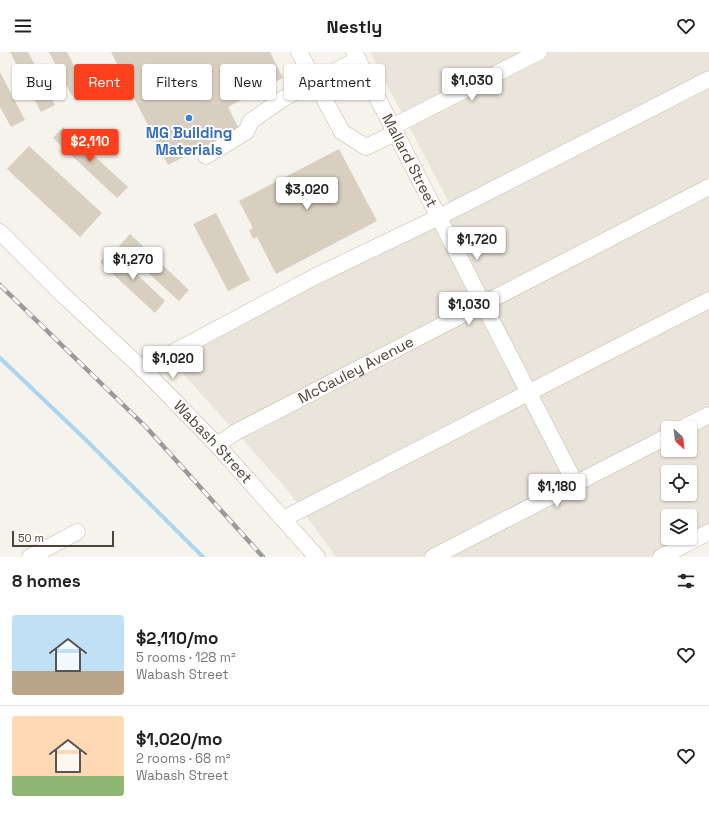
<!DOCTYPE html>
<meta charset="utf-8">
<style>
body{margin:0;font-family:"Space Grotesk",sans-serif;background:#f6f6f6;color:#222;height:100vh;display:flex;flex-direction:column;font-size:15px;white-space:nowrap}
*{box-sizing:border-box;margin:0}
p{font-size:13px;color:#767676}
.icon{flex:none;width:22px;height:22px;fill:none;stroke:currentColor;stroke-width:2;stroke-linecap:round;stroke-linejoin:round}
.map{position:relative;height:505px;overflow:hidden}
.details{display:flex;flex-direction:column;background:#fff;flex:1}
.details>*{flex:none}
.hud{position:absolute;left:12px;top:12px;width:400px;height:36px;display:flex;gap:8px}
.needle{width:26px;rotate:153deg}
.controls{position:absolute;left:661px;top:369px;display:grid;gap:8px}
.controls a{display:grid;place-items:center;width:36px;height:36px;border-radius:4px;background:#fff;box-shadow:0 1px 3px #0004;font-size:20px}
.scale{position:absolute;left:12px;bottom:10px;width:102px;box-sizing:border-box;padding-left:4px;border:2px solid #4b4439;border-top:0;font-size:11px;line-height:14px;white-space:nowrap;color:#4b4439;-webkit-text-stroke:3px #fff;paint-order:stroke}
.price{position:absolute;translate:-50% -34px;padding:0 9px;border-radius:4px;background:#fff;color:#222;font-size:13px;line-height:26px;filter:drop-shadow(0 1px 2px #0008)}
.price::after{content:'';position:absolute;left:50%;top:24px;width:12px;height:9px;margin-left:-6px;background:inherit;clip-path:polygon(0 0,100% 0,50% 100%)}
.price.active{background:#fc3f1d;color:#fff}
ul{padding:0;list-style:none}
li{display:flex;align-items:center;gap:12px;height:100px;padding:0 12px}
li+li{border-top:1px solid #e0e0e0}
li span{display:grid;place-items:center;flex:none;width:112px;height:80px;border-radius:4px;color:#555}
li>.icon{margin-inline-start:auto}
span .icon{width:48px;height:48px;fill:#fffc;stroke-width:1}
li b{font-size:17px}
h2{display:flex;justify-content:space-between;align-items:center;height:48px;padding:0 12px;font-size:17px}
.chip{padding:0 14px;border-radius:4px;background:#fff;box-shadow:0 1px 3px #0004;font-size:14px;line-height:36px}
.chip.active{background:#fc3f1d;color:#fff}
header{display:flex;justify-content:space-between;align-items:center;height:52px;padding:0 12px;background:#fff;font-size:18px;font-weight:700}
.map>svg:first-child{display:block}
</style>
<header><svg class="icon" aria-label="menu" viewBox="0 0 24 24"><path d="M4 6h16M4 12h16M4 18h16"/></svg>Nestly<svg class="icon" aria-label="heart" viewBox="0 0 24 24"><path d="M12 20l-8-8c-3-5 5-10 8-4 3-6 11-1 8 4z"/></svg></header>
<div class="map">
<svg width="709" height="505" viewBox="0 0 709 505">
<rect width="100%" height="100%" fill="#f6f3ec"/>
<!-- residential -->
<path fill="#eae5da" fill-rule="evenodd" d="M370 0H709V486L673 505H336L286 436 170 307 456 164ZM668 376H690V398H668ZM668 420H690V442H668ZM668 464H690V486H668Z"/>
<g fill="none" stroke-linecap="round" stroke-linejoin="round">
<!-- stream -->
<path stroke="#a9d4f2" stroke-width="4" d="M0 306 86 388 203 505"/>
</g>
<!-- building -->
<path fill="#d8cfc1" d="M10 0H28L55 53 41 60Z
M49 0H67L86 37 72 44Z
M111 0H270L283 26 228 55 239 77 168 113Z
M0 20 25 68 11 75 0 55Z
M63 75 128 135 117 146 53 86Z
M29 94 102 161 80 185 7 117Z
M339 97 377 169 276 222 257 185 253 187 249 178 253 176 239 149Z
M216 161 250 228 228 239 193 172Z
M130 182 189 238 179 249 119 194Z
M111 198 165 249 155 261 100 210Z"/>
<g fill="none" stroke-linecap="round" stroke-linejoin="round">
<!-- minor casing -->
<g stroke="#c2bbae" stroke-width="17">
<g id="minor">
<path d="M299 0 342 80 366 95 395 81"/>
<path id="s1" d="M354 0 575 431"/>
<path d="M392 75 539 0"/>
<path d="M206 104 246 80 251 69 284 46 358 7"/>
<path id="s2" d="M0 180 61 241 147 321 217 393 317 505"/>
<path d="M142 317 316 224 439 165 709 27"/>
<path d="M683 376 709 363"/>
<path id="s3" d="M217 393 236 380 709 135"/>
<path d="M283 467 709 248"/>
<path d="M30 505 77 480"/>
<path d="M433 505 668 384"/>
<path d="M661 505 709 480"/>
</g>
</g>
<!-- minor -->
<use href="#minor" stroke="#fff" stroke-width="16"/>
<!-- rail casing -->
<g stroke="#9a9a9a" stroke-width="4.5">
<path id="rail" d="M0 233 146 375 263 505"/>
</g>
<!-- rail -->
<use href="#rail" stroke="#fff" stroke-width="3" stroke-dasharray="9" stroke-linecap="butt"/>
</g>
<!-- markers -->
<circle fill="#3f7fe0" stroke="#fff" stroke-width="1.5" cx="189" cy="66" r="4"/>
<g text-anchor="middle" stroke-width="4" stroke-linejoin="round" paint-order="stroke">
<!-- shop labels -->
<g font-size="15" font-weight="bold" fill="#366cbe" stroke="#fff">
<text x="189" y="86">MG Building<tspan x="189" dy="17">Materials</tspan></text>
</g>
<!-- street labels -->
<g font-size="15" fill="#4b4439" stroke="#fff">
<text dy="5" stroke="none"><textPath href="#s1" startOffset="122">Mallard Street</textPath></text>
<text dy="5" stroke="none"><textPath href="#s3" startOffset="158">McCauley Avenue</textPath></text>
<text dy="5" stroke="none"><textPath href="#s2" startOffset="299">Wabash Street</textPath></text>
</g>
</g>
</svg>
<div class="controls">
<a><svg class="needle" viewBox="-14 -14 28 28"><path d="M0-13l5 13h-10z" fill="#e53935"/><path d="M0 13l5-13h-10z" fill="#767676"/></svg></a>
<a><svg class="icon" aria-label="locate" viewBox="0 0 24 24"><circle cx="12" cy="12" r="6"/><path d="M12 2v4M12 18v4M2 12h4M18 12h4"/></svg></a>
<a><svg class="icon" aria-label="layers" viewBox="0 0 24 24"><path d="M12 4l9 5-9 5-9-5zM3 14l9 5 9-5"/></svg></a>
</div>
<div class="scale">50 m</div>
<b class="price" style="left:472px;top:50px">$1,030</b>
<b class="price active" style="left:90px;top:111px">$2,110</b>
<b class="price" style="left:307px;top:159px">$3,020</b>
<b class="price" style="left:477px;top:209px">$1,720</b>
<b class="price" style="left:133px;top:229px">$1,270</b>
<b class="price" style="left:469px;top:274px">$1,030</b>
<b class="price" style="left:173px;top:328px">$1,020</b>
<b class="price" style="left:557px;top:456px">$1,180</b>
<div class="hud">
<a class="chip">Buy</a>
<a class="chip active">Rent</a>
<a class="chip">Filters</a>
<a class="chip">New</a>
<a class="chip">Apartment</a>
</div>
</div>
<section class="details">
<h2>8 homes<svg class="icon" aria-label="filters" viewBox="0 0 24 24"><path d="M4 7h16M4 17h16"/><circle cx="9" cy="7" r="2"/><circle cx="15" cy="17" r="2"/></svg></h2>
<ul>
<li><span style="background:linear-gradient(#bfe0f5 70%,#b9a48a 0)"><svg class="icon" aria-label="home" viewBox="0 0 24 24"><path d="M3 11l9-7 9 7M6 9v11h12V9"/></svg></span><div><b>$2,110/mo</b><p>5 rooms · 128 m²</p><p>Wabash Street</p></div><svg class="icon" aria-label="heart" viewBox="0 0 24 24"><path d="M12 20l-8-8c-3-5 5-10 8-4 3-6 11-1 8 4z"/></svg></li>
<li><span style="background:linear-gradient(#ffd9b3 75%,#8fb573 0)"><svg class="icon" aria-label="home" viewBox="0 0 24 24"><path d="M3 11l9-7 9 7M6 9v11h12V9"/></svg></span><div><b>$1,020/mo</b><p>2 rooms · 68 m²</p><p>Wabash Street</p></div><svg class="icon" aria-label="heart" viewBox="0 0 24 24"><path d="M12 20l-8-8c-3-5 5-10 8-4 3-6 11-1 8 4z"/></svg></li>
</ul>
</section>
